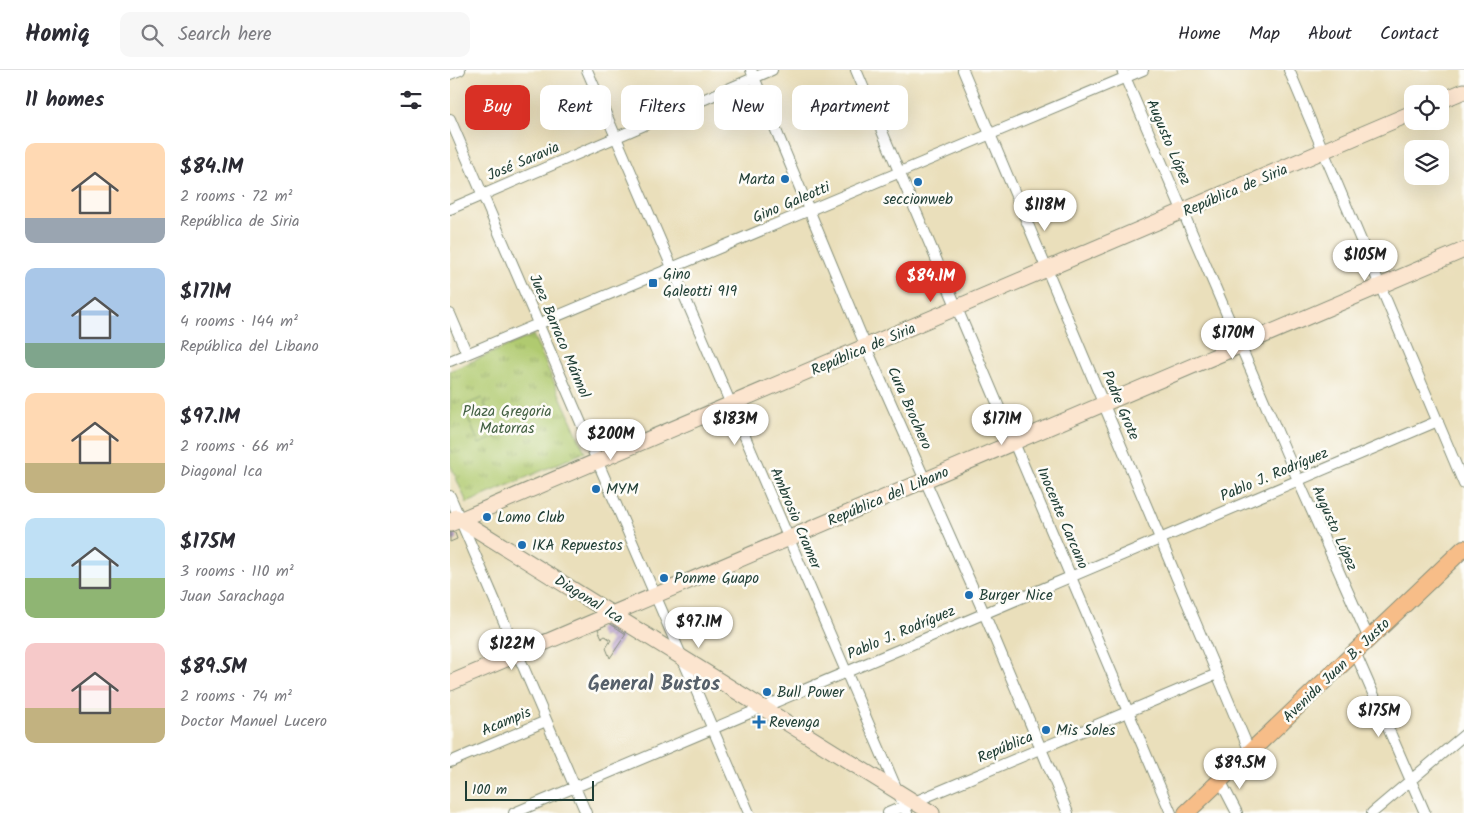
<!DOCTYPE html>
<meta charset="utf-8">
<style>
body{margin:0;font-family:Kalam,sans-serif;background:#f7f7f7;color:#2b2b33;height:100vh;display:flex;flex-direction:column;font-size:19px;white-space:nowrap}
*{box-sizing:border-box;margin:0}
p{font-size:16px;color:#7c7c81}
.icon{flex:none;width:28px;height:28px;fill:none;stroke:currentColor;stroke-width:2;stroke-linecap:round;stroke-linejoin:round}
.map{position:relative;flex:1;overflow:hidden}
.panel{display:flex;flex-direction:column;background:#fff;width:450px}
.panel>*{flex:none}
.hud{position:absolute;left:15px;top:15px;width:475px;height:45px;display:flex;gap:10px}
.controls{position:absolute;left:954px;top:15px;display:grid;gap:10px}
.controls a{display:grid;place-items:center;width:45px;height:45px;border-radius:10px;background:#fff;box-shadow:0 5px 20px #0002;font-size:25px}
.scale{position:absolute;left:15px;bottom:12px;width:129px;box-sizing:border-box;padding-left:5px;border:2px solid #1f3d34;border-top:0;font-size:14px;line-height:18px;white-space:nowrap;color:#1f3d34;-webkit-text-stroke:4px #fdfcf7;paint-order:stroke}
.price{position:absolute;translate:-50% -42px;padding:0 11px;border-radius:18px;background:#fff;color:#222;font-size:16px;line-height:32px;filter:drop-shadow(0 1px 2px #0008)}
.price::after{content:'';position:absolute;left:50%;top:30px;width:15px;height:11px;margin-left:-8px;background:inherit;clip-path:polygon(0 0,100% 0,50% 100%)}
.price.on{background:#d93025;color:#fff}
ul{padding:0;list-style:none}
li{display:flex;align-items:center;gap:15px;height:125px;padding:0 25px}
li span{display:grid;place-items:center;flex:none;width:140px;height:100px;border-radius:10px;color:#555}
li>.icon{margin-inline-start:auto}
span .icon{width:60px;height:60px;fill:#fffc;stroke-width:1}
li b{font-size:21px}
h2{display:flex;justify-content:space-between;align-items:center;height:60px;padding:0 25px;font-size:21px}
.tag{padding:0 18px;border-radius:10px;background:#fff;box-shadow:0 5px 20px #0002;font-size:18px;line-height:45px}
.tag.on{background:#d93025;color:#fff}
header{display:flex;align-items:center;gap:30px;box-sizing:border-box;height:70px;padding:0 25px;background:#fff;border-bottom:1px solid #e1e1e2}
header strong{font-size:24px}
nav{display:flex;gap:28px;margin-inline-start:auto;font-size:18px}
.search{width:350px;height:45px;background:#f7f7f7;display:flex;align-items:center;gap:12px;box-sizing:border-box;padding:0 18px;border-radius:10px;color:#7c7c81;font-size:19px}
main{display:flex;flex:1;min-height:0}
.map>svg:first-child{display:block}
</style>
<header>
<strong>Homiq</strong>
<div class="search"><svg class="icon" aria-label="search" viewBox="0 0 24 24"><circle cx="10" cy="10" r="6"/><path d="M15 15l6 6"/></svg>Search here</div>
<nav><a>Home</a><a>Map</a><a>About</a><a>Contact</a></nav>
</header>
<main>
<section class="panel">
<h2>11 homes<svg class="icon" aria-label="filters" viewBox="0 0 24 24"><path d="M4 7h16M4 17h16"/><circle cx="9" cy="7" r="2"/><circle cx="15" cy="17" r="2"/></svg></h2>
<ul>
<li><span style="background:linear-gradient(#ffd9b3 75%,#9aa5b1 0)"><svg class="icon" aria-label="home" viewBox="0 0 24 24"><path d="M3 11l9-7 9 7M6 9v11h12V9"/></svg></span><div><b>$84.1M</b><p>2 rooms · 72 m²</p><p>República de Siria</p></div></li>
<li><span style="background:linear-gradient(#a9c7e8 75%,#7fa58c 0)"><svg class="icon" aria-label="home" viewBox="0 0 24 24"><path d="M3 11l9-7 9 7M6 9v11h12V9"/></svg></span><div><b>$171M</b><p>4 rooms · 144 m²</p><p>República del Libano</p></div></li>
<li><span style="background:linear-gradient(#ffd9b3 70%,#c2b280 0)"><svg class="icon" aria-label="home" viewBox="0 0 24 24"><path d="M3 11l9-7 9 7M6 9v11h12V9"/></svg></span><div><b>$97.1M</b><p>2 rooms · 66 m²</p><p>Diagonal Ica</p></div></li>
<li><span style="background:linear-gradient(#bfe0f5 60%,#8fb573 0)"><svg class="icon" aria-label="home" viewBox="0 0 24 24"><path d="M3 11l9-7 9 7M6 9v11h12V9"/></svg></span><div><b>$175M</b><p>3 rooms · 110 m²</p><p>Juan Sarachaga</p></div></li>
<li><span style="background:linear-gradient(#f6c9c9 65%,#c2b280 0)"><svg class="icon" aria-label="home" viewBox="0 0 24 24"><path d="M3 11l9-7 9 7M6 9v11h12V9"/></svg></span><div><b>$89.5M</b><p>2 rooms · 74 m²</p><p>Doctor Manuel Lucero</p></div></li>
</ul>
</section>
<div class="map">
<svg width="1014" height="743" viewBox="0 0 1014 743">
<defs>
<pattern id="grass-tufts" width="24" height="20" patternUnits="userSpaceOnUse" patternTransform="scale(1.25)"><rect width="24" height="20" fill="#b0ca6f"/><path d="M3 7l-1-3M5 7V3M7 7l1-3M15 17l-1-3M17 17v-4M19 17l1-3" fill="none" stroke="#8fa55c"/></pattern>
<pattern id="building-hatch" width="6" height="6" patternUnits="userSpaceOnUse" patternTransform="scale(1.25)"><rect width="6" height="6" fill="#bba2ce"/><path d="M-1 1l2-2M0 6l6-6M5 7l2-2" fill="none" stroke="#9785a8"/></pattern>
</defs>
<rect width="100%" height="100%" fill="#fdfcf7"/>
<filter id="ink" filterUnits="userSpaceOnUse"><feTurbulence type="fractalNoise" baseFrequency=".02" numOctaves="2"/><feDisplacementMap in="SourceGraphic" scale="10" xChannelSelector="R" yChannelSelector="G"/><feConvolveMatrix kernelMatrix="1 2 1 2 8 2 1 2 1" color-interpolation-filters="sRGB"/></filter>
<filter id="wash" filterUnits="userSpaceOnUse"><feTurbulence type="fractalNoise" baseFrequency=".0096" numOctaves="4" result="noise"/><feDisplacementMap in="SourceGraphic" scale="20" xChannelSelector="R" yChannelSelector="G"/><feGaussianBlur stdDeviation="1.12" result="paint"/><feColorMatrix in="noise" values="0 0 0 0 0 0 0 0 0 0 0 0 0 0 0 0 0 1.4 0 .05"/><feComposite in="paint" operator="in"/></filter>
<g filter="url(#wash)">
<rect width="100%" height="100%" fill="#eadfbb"/>
<!-- grass -->
<path fill="url(#grass-tufts)" stroke="#688452" d="M83 265 135 382 17 433 0 394V301Z"/>
<!-- pitch -->
<path fill="#b0ca6f" stroke="#688452" d="M32 328 48 366 29 374 13 336Z"/>
<g id="blocks">
<!-- building -->
<path fill="url(#building-hatch)" d="M0 462 5 463 7 469 0 472Z
M159 553 176 564 160 588 156 578 161 570 155 566 152 568 148 559Z"/>
</g>
</g>
<g filter="url(#ink)">
<use href="#blocks" fill-opacity="0" stroke="#848e78" stroke-width="1"/>
<g fill="none" stroke-linecap="round" stroke-linejoin="round">
<!-- minor casing -->
<g stroke="#848e78" stroke-width="12">
<path id="minor" d="M137 0 457 743
M301 0 416 277 534 543 618 743
M406 0 721 743
M513 0 800 682
M672 0 848 410 919 569
M839 0 1014 414
M0 4 10 0
M0 49 299 743
M0 139 322 0
M0 244 17 284
M0 291 693 0
M0 426 136 743
M905 582 975 743
M0 692 96 651
M770 710 787 743
M64 743 988 351
M438 743 767 604
M922 743 1014 665"/>
</g>
<!-- secondary casing -->
<g stroke="#848e78" stroke-width="17">
<path id="secondary" d="M990 31 1014 21
M6 447 482 743
M0 454 962 43
M0 613 1014 180"/>
</g>
<!-- primary casing -->
<g stroke="#848e78" stroke-width="18">
<path id="primary" d="M736 743 1014 478"/>
</g>
<!-- minor -->
<use href="#minor" stroke="#fff" stroke-width="10"/>
<!-- secondary -->
<use href="#secondary" stroke="#fce5cf" stroke-width="15"/>
<!-- primary -->
<use href="#primary" stroke="#f7bd88" stroke-width="16"/>
</g>
</g>
<!-- markers -->
<g fill="#1f6fb2" stroke="#fdfcf7" stroke-width="2">
<circle cx="335" cy="109" r="5"/>
<circle cx="468" cy="112" r="5"/>
<rect x="198" y="208" width="10" height="10" rx="2.5"/>
<circle cx="146" cy="419" r="5"/>
<circle cx="37" cy="447" r="5"/>
<circle cx="72" cy="475" r="5"/>
<circle cx="214" cy="508" r="5"/>
<circle cx="519" cy="525" r="5"/>
<circle cx="317" cy="622" r="5"/>
<path d="M306.5 644.5h5v5h5v5h-5v5h-5v-5h-5v-5h5z"/>
<circle cx="596" cy="660" r="5"/>
</g>
<g text-anchor="middle" stroke-width="5" stroke-linejoin="round" paint-order="stroke">
<!-- street labels -->
<g font-size="15" fill="#1f3d34" stroke="#fdfcf7">
<text transform="translate(719 72) rotate(67)" y="5">Augusto López</text>
<text transform="translate(73 91) rotate(-23)" y="5">José Saravia</text>
<text transform="translate(785 120) rotate(-23)" y="5">República de Siria</text>
<text transform="translate(341 132) rotate(-23)" y="5">Gino Galeotti</text>
<text transform="translate(110 266) rotate(67)" y="5">Juez Barraco Mármol</text>
<text transform="translate(413 279) rotate(-23)" y="5">República de Siria</text>
<text transform="translate(671 335) rotate(67)" y="5">Padre Grote</text>
<text transform="translate(460 338) rotate(66)" y="5">Cura Brochero</text>
<text transform="translate(824 404) rotate(-23)" y="5">Pablo J. Rodríguez</text>
<text transform="translate(438 426) rotate(-23)" y="5">República del Libano</text>
<text transform="translate(346 448) rotate(67)" y="5">Ambrosio Cramer</text>
<text transform="translate(613 448) rotate(67)" y="5">Inocente Carcano</text>
<text transform="translate(885 458) rotate(66)" y="5">Augusto López</text>
<text transform="translate(139 529) rotate(32)" y="5">Diagonal Ica</text>
<text transform="translate(451 562) rotate(-23)" y="5">Pablo J. Rodríguez</text>
<text transform="translate(886 600) rotate(-44)" y="5">Avenida Juan B. Justo</text>
<text transform="translate(56 651) rotate(-23)" y="5">Acampis</text>
<text transform="translate(555 677) rotate(-23)" y="5">República</text>
</g>
<!-- poi labels -->
<g font-size="15" fill="#1f3d34" stroke="#fdfcf7" text-anchor="start">
<text x="325" y="114" text-anchor="end">Marta</text>
<text x="468" y="134" text-anchor="middle">seccionweb</text>
<text x="213" y="209">Gino<tspan x="213" dy="17">Galeotti 919</tspan></text>
<text x="156" y="424">MYM</text>
<text x="47" y="452">Lomo Club</text>
<text x="82" y="480">IKA Repuestos</text>
<text x="224" y="513">Ponme Guapo</text>
<text x="529" y="530">Burger Nice</text>
<text x="327" y="627">Bull Power</text>
<text x="319" y="657">Revenga</text>
<text x="606" y="665">Mis Soles</text>
</g>
<!-- park labels -->
<g font-size="15" fill="#436043" stroke="#fdfcf7">
<text x="57" y="346">Plaza Gregoria<tspan x="57" dy="17">Matorras</tspan></text>
</g>
<!-- district labels -->
<g font-size="20" font-weight="bold" fill="#56606a" stroke="#fdfcf7">
<text x="204" y="620">General Bustos</text>
</g>
</g>
</svg>
<div class="controls">
<a><svg class="icon" aria-label="locate" viewBox="0 0 24 24"><circle cx="12" cy="12" r="6"/><path d="M12 2v4M12 18v4M2 12h4M18 12h4"/></svg></a>
<a><svg class="icon" aria-label="layers" viewBox="0 0 24 24"><path d="M12 4l9 5-9 5-9-5zM3 14l9 5 9-5"/></svg></a>
</div>
<div class="scale">100 m</div>
<b class="price" style="left:595px;top:162px">$118M</b>
<b class="price" style="left:915px;top:212px">$105M</b>
<b class="price on" style="left:481px;top:233px">$84.1M</b>
<b class="price" style="left:783px;top:290px">$170M</b>
<b class="price" style="left:285px;top:376px">$183M</b>
<b class="price" style="left:552px;top:376px">$171M</b>
<b class="price" style="left:161px;top:391px">$200M</b>
<b class="price" style="left:249px;top:579px">$97.1M</b>
<b class="price" style="left:62px;top:601px">$122M</b>
<b class="price" style="left:929px;top:668px">$175M</b>
<b class="price" style="left:790px;top:720px">$89.5M</b>
<div class="hud">
<a class="tag on">Buy</a>
<a class="tag">Rent</a>
<a class="tag">Filters</a>
<a class="tag">New</a>
<a class="tag">Apartment</a>
</div>
</div>
</main>
